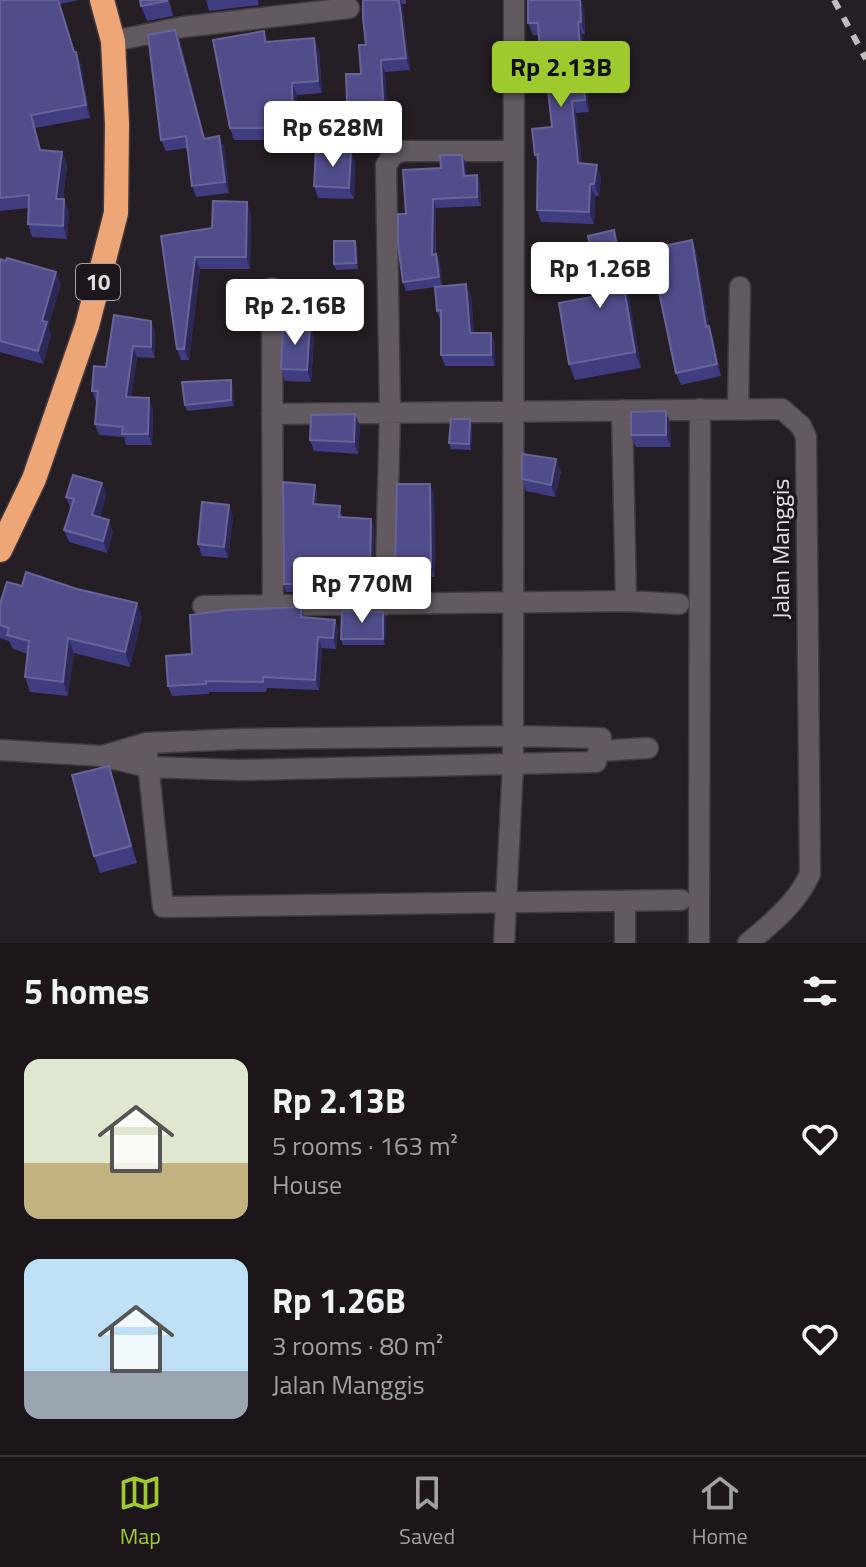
<!DOCTYPE html>
<meta charset="utf-8">
<style>
body{margin:0;font-family:"Titillium Web",sans-serif;background:#251f24;color:#f1f3f6;height:100vh;display:flex;flex-direction:column;font-size:30px;white-space:nowrap}
*{box-sizing:border-box;margin:0}
p{font-size:26px;color:#a09fa3}
.icon{flex:none;width:44px;height:44px;fill:none;stroke:currentColor;stroke-width:2;stroke-linecap:round;stroke-linejoin:round}
.map{position:relative;height:943px;overflow:hidden}
.drawer{display:flex;flex-direction:column;background:#1c161b;flex:1}
.drawer>*{flex:none}
.price{position:absolute;translate:-50% -68px;padding:0 18px;border-radius:8px;background:#fff;color:#222;font-size:26px;line-height:52px;filter:drop-shadow(0 2px 4px #0008)}
.price::after{content:'';position:absolute;left:50%;top:48px;width:24px;height:18px;margin-left:-12px;background:inherit;clip-path:polygon(0 0,100% 0,50% 100%)}
.price.active{background:#9fca2d;color:#111}
ul{padding:0;list-style:none}
li{display:flex;align-items:center;gap:24px;height:200px;padding:0 24px}
li span{display:grid;place-items:center;flex:none;width:224px;height:160px;border-radius:16px;color:#555}
li>.icon{margin-inline-start:auto}
span .icon{width:96px;height:96px;fill:#fffc;stroke-width:1}
li b{font-size:34px}
h2{display:flex;justify-content:space-between;align-items:center;height:96px;padding:0 24px;font-size:34px}
.dock{display:flex;justify-content:space-around;align-items:center;height:112px;border-top:2px solid #3a353a;background:#1c161b;font-size:22px;color:#a09fa3}
.dock a{display:grid;justify-items:center;gap:4px}
.dock .active{color:#9fca2d}
.map>svg:first-child{display:block}
</style>
<div class="map">
<svg width="866" height="943" viewBox="0 0 866 943">
<rect width="100%" height="100%" fill="#251e24"/>
<g fill="none" stroke-linecap="round" stroke-linejoin="round">
<!-- minor casing -->
<g stroke="#413b41" stroke-width="23">
<path id="minor" d="M113 41 183 27 349 8
M272 288 273 606
M738 409 740 287
M622 410 626 601
M272 414 782 409 801 426 806 437 810 874C797 903 772 923 748 943
M385 605 390 413 386 165 394 154 403 151H514
M203 606 626 601 679 604
M146 743 163 907 681 900
M0 750 102 756 148 767 240 770 596 762 598 751 648 748
M102 756 146 743 240 739 513 736 601 738 598 751
M625 902V943
M504 943 513 765 514 0
M699 943 700 409"/>
</g>
<!-- highway casing -->
<g stroke="#413b41" stroke-width="27">
<path id="highway" d="M0 550 34 479 87 326 116 213 117 124 113 41 102 0"/>
</g>
<!-- minor -->
<use href="#minor" stroke="#625961" stroke-width="20"/>
<!-- highway -->
<use href="#highway" stroke="#eea676" stroke-width="24"/>
<!-- rail -->
<path stroke="#c1bbc0" stroke-width="6" stroke-dasharray="10 10" stroke-linecap="butt" d="M834 0 866 59"/>
</g>
<!-- wall -->
<path fill="#3f3c80" d="M0 0H79L60 4 75 52H76L81 65 90 118 35 128 41 150 62 152 67 165 63 199 69 212 67 239 32 237 28 224 29 208 0 211Z
M169 0 173 16 147 21 141 6Z
M206 0H258L259 5 209 11Z
M363 0H406V4H402L410 70 385 72 387 113 351 115 347 103 361 74 366 45Z
M528 0H581L584 9 585 34H582L589 112 576 113 582 163 601 177 599 196H595L594 224 541 222 537 210 538 162 535 155 552 127 546 65H544L540 53 539 35H533L528 23Z
M264 31 267 42 319 50 322 93 297 95V140H234L230 128Z
M180 41 205 139 219 136 224 147 229 193 196 197 192 186 187 148 166 151 161 140Z
M351 151 355 163 354 199 318 198 314 186Z
M462 155 466 164V176L477 175 480 184 481 206 436 208V254L440 263 442 286 406 291 403 282 406 214Z
M251 213 250 269H200L189 360H181L177 349 161 236 212 228Z
M614 230 620 246 641 368 575 380 569 364 602 295Z
M692 240 696 252 709 326 713 338 721 376 681 385 676 373Z
M357 247 358 269 336 270 334 264Z
M0 259 61 284 48 327 51 335 43 364 0 352Z
M471 296 474 333H491L495 345V366H445L441 355V322L437 311Z
M114 315 155 332V358L137 357 131 397 153 409 152 445H126L124 437 99 435 95 424 97 402H96L92 391 106 367Z
M314 337 311 382 285 381 281 369Z
M233 386 234 406 187 411 185 405Z
M666 411 670 423 671 447H636L631 435Z
M470 419 472 425 471 450 451 449 449 443Z
M360 426 358 454 314 451 310 440Z
M561 471 555 497 526 491 522 479Z
M102 483 106 495 100 517 113 532 107 553 69 542 64 530 71 509 66 497Z
M315 485 317 493 316 504 342 514V517L374 527 373 578H346L345 576 306 579V592H286L284 584Z
M434 495 435 577H399L395 567Z
M229 505 233 517 228 558 202 556 198 544Z
M0 604 142 617 130 667 74 653 68 696 30 692 25 677 28 654 13 649 9 641 0 638Z
M302 607 305 618 335 620 338 631 336 649 322 648 319 690 267 688 266 692H209V694L172 696 168 686 192 654Z
M383 612 386 618 385 645H343L341 639Z
M115 783 137 863 100 873 94 856Z"/>
<!-- shaded-wall -->
<path fill="#2d2957" d="M59 0 78 64 76 52 81 65 90 118 86 105 74 52Z
M399 0H401L402 4 410 70 406 58Z
M580 0 584 9 585 34 581 22Z
M578 22 582 34 589 112 585 100Z
M175 30 180 41 208 150 204 139Z
M314 38 319 50 322 93 318 81Z
M381 60 385 72 387 113 383 101Z
M292 83 297 95V140L293 128Z
M572 101 576 113 583 175 578 163Z
M219 136 224 147 229 193 225 182Z
M351 151 355 163 354 199 349 188Z
M62 152 67 165 61 212 56 199Z
M462 155 466 164 467 185 464 176Z
M597 165 601 177 599 196 594 184Z
M477 175 480 184 481 206 477 197Z
M590 184 595 196 594 224 589 212Z
M64 199 69 212 67 239 63 226Z
M433 199 436 208 435 264 432 255Z
M247 202 251 213 250 269 246 257Z
M614 230 620 246 641 368 635 352Z
M692 240 696 252 711 338 706 327Z
M355 241 357 247 358 269 356 263Z
M436 254 440 263 442 286 439 277Z
M195 257 200 269 189 360 184 349Z
M56 272 61 284 48 327 51 335 43 364 38 351 42 321Z
M466 284 471 296 475 345 470 333Z
M151 321 155 332V358L151 347Z
M310 325 314 337 311 382 307 370Z
M709 326 713 338 721 376 717 364Z
M491 333 495 345V366L491 355Z
M133 346 137 357 130 408 126 397Z
M231 380 233 386 234 406 231 400Z
M149 398 153 409 152 445 148 434Z
M666 411 670 423 671 447 666 435Z
M355 414 360 426 358 454 354 442Z
M470 419 472 425 471 450 469 444Z
M556 459 561 471 555 497 551 485Z
M102 483 106 495 97 527 92 515Z
M430 484 434 495 435 577 431 567Z
M315 485 317 493 316 512 313 504Z
M229 505 233 517 228 558 224 547Z
M371 519 374 527 373 578 370 570Z
M109 520 113 532 107 553 103 541Z
M303 571 306 579V592L303 584Z
M137 603 142 617 130 667 125 652Z
M383 612 386 618 385 645 383 639Z
M335 620 338 631 336 649 333 638Z
M318 637 322 648 319 690 315 680Z
M68 638 74 653 68 696 63 682Z
M109 766 115 783 137 863 131 846Z"/>
<!-- building -->
<path fill="#514d8b" stroke="#686498" stroke-width="2" d="M0 0H58L74 52H76L86 105 31 115 40 150 62 152 56 199H64L63 226 28 224 29 195 0 198Z
M140 0H167V1L141 6Z
M363 0H399L406 58 381 60 383 101 347 103 346 74H361L359 45H366L363 18Z
M528 0H580L581 22H578L585 100 572 101 578 163 597 165 594 184H590L589 212 537 210 538 154 535 155 532 129 552 127 544 53H540L538 23H528Z
M175 30 204 139 219 136 225 182 192 186 186 136 161 140 148 35Z
M264 31 265 42 314 38 318 81 292 83 293 128H230L213 40Z
M316 150 351 151 349 188 314 186Z
M440 155H462L464 176 477 175V197L433 199 432 255 436 254 439 277 403 282 398 244V214H406L403 170 441 168Z
M213 201 247 202 246 257H195L184 349H177L161 236 212 228Z
M614 230 635 352 569 364 559 303 602 295 588 236Z
M692 240 706 327 709 326 717 364 676 373 650 249Z
M334 241H355L356 263 334 264Z
M7 258 56 272 42 321 47 322 38 351 0 341V259L6 261Z
M466 284 470 333H491V355H441V310L437 311 435 287Z
M114 315 151 321V347L133 346 126 397 149 398 148 434H122L123 427 95 424 98 391H92L94 366 106 367Z
M283 324 310 325 307 370 281 369Z
M231 380V400L185 405 182 382Z
M666 411V435H631V412Z
M355 414 354 442 310 440 311 415Z
M451 419H470L469 444 449 443Z
M522 454 556 459 551 485 522 479Z
M73 475 102 483 92 515 109 520 103 541 64 530 74 499 66 497Z
M283 482 315 485 313 504 340 506 339 517 371 519 370 570H343V568L303 571V584H284Z
M397 484H430L431 567H395Z
M202 502 229 505 224 547 198 544Z
M26 572 77 589 137 603 125 652 68 638 63 682 25 677 29 641 7 635 9 628 0 625V604L7 582 22 586Z
M302 607 301 617 335 620 333 638 318 637 315 680 263 677V682L206 681V684L168 686 166 656 192 654 190 615 228 610Z
M342 611 383 612V639H341Z
M109 766 131 846 94 856 72 775Z"/>
<g text-anchor="middle" stroke-width="7" stroke-linejoin="round" paint-order="stroke">
<!-- shield labels -->
<rect fill="#1c151b" stroke="#a7a1a6" stroke-width="2" x="76" y="264" width="44" height="36" rx="6"/>
<g font-size="22" font-weight="bold" fill="#e2dde1">
<text x="98" y="290">10</text>
</g>
<!-- street labels -->
<g font-size="24" fill="#e2dde1" stroke="#1c151b">
<text transform="translate(781 549) rotate(-90)" y="8">Jalan Manggis</text>
</g>
</g>
</svg>
<b class="price active" style="left:561px;top:109px">Rp 2.13B</b>
<b class="price" style="left:333px;top:169px">Rp 628M</b>
<b class="price" style="left:600px;top:310px">Rp 1.26B</b>
<b class="price" style="left:295px;top:347px">Rp 2.16B</b>
<b class="price" style="left:362px;top:625px">Rp 770M</b>
</div>
<section class="drawer">
<h2>5 homes<svg class="icon" aria-label="filters" viewBox="0 0 24 24"><path d="M4 7h16M4 17h16"/><circle cx="9" cy="7" r="2"/><circle cx="15" cy="17" r="2"/></svg></h2>
<ul>
<li><span style="background:linear-gradient(#dfe7d0 65%,#c2b280 0)"><svg class="icon" aria-label="home" viewBox="0 0 24 24"><path d="M3 11l9-7 9 7M6 9v11h12V9"/></svg></span><div><b>Rp 2.13B</b><p>5 rooms · 163 m²</p><p>House</p></div><svg class="icon" aria-label="heart" viewBox="0 0 24 24"><path d="M12 20l-8-8c-3-5 5-10 8-4 3-6 11-1 8 4z"/></svg></li>
<li><span style="background:linear-gradient(#bfe0f5 70%,#9aa5b1 0)"><svg class="icon" aria-label="home" viewBox="0 0 24 24"><path d="M3 11l9-7 9 7M6 9v11h12V9"/></svg></span><div><b>Rp 1.26B</b><p>3 rooms · 80 m²</p><p>Jalan Manggis</p></div><svg class="icon" aria-label="heart" viewBox="0 0 24 24"><path d="M12 20l-8-8c-3-5 5-10 8-4 3-6 11-1 8 4z"/></svg></li>
</ul>
</section>
<nav class="dock">
<a class="active"><svg class="icon" aria-label="map" viewBox="0 0 24 24"><path d="M3 6l6-2 6 2 6-2v14l-6 2-6-2-6 2zM9 4v14M15 6v14"/></svg>Map</a>
<a><svg class="icon" aria-label="saved" viewBox="0 0 24 24"><path d="M7 4h10v16l-5-4-5 4z"/></svg>Saved</a>
<a><svg class="icon" aria-label="home" viewBox="0 0 24 24"><path d="M3 11l9-7 9 7M6 9v11h12V9"/></svg>Home</a>
</nav>
